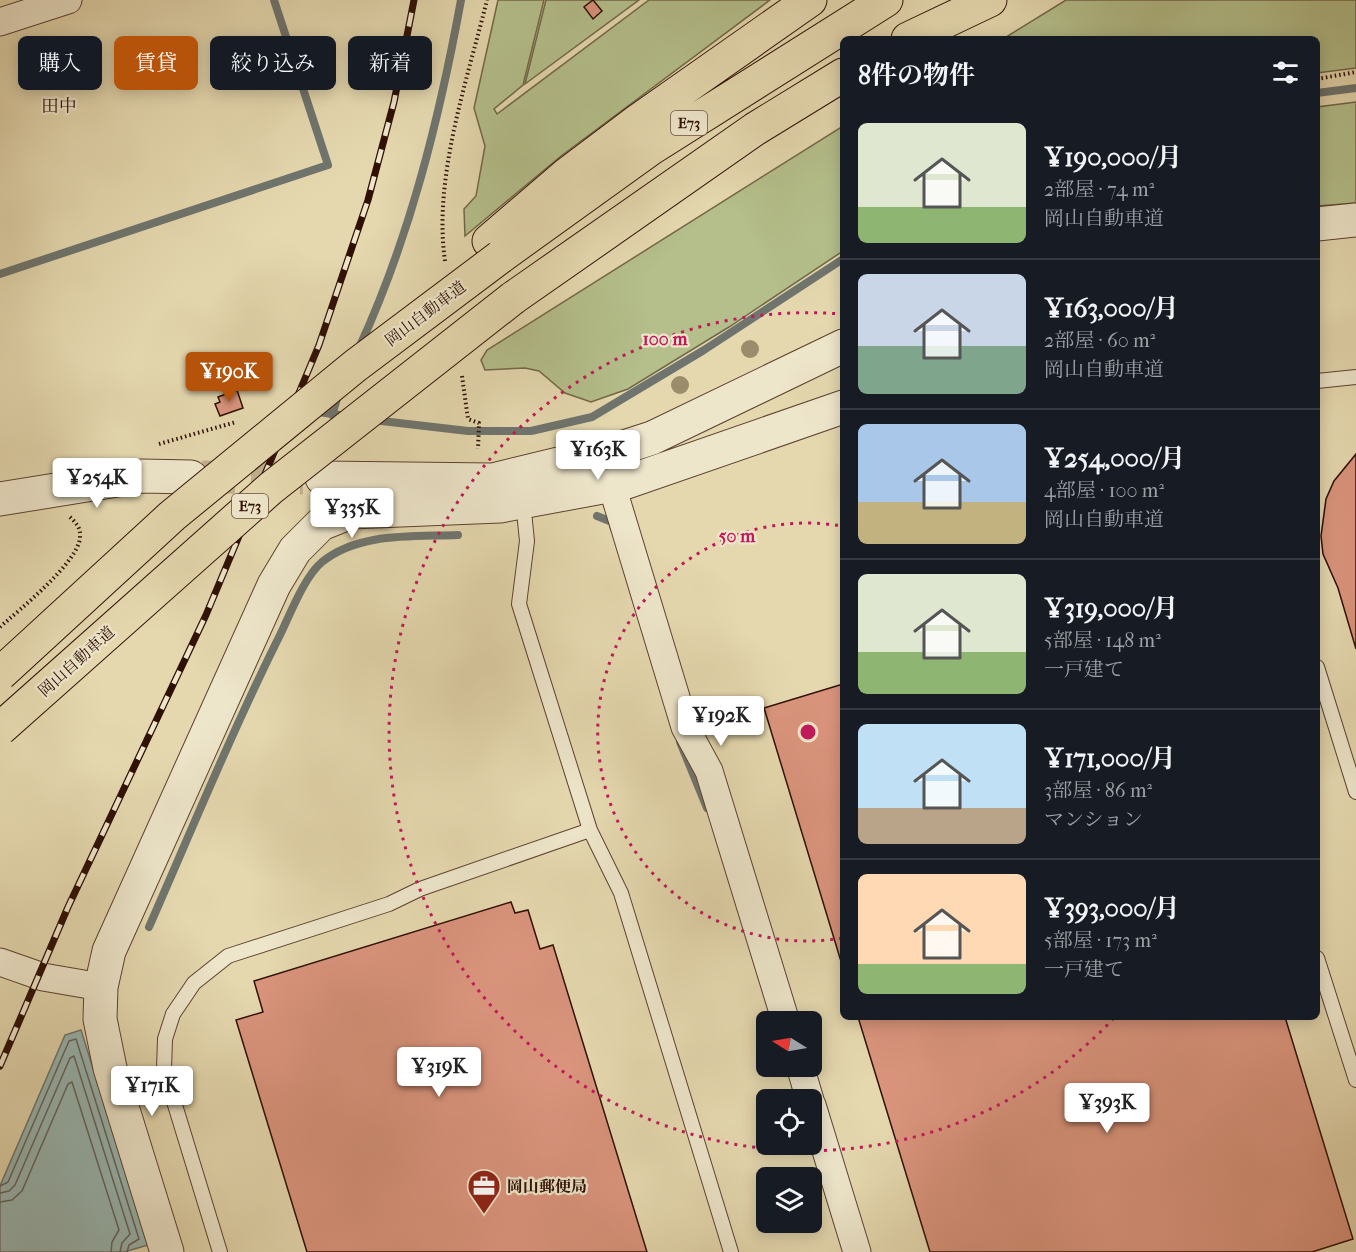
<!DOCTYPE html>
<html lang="ja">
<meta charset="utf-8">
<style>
body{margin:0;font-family:"IM FELL French Canon","Noto Serif JP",serif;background:#20242c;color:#f1f3f6;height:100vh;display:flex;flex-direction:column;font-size:22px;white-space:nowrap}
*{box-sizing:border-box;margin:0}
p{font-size:20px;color:#9ea1a6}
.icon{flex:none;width:33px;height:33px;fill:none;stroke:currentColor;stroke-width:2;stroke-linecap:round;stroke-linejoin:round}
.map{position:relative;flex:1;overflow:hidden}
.side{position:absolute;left:840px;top:36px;width:480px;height:984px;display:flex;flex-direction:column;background:#171b24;border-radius:9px;box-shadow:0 3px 15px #0003}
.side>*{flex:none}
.top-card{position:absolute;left:18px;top:36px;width:570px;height:54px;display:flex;gap:12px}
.needle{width:39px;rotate:281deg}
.controls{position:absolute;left:756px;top:1011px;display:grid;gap:12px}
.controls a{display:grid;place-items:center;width:66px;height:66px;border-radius:9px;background:#171b24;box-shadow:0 3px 15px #0003;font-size:30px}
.price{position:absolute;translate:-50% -51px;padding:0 14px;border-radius:6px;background:#fff;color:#222;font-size:20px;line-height:39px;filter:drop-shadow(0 2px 3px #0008)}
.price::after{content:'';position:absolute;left:50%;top:36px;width:18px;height:14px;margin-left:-9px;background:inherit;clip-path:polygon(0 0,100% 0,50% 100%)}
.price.active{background:#b45309;color:#fff}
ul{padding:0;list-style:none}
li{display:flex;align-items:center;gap:18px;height:150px;padding:0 18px}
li+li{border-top:2px solid #363941}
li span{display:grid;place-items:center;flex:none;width:168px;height:120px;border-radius:9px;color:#555}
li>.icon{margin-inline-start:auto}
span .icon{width:72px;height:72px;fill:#fffc;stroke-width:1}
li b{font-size:26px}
h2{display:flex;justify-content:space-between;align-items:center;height:72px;padding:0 18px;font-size:26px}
.tag{padding:0 21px;border-radius:9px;background:#171b24;box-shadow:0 3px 15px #0003;font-size:21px;line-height:54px}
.tag.active{background:#b45309;color:#fff}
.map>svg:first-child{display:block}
</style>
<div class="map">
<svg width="1356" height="1252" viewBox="0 0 1356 1252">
<rect width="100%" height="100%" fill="#e5d8af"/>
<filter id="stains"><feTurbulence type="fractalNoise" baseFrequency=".00333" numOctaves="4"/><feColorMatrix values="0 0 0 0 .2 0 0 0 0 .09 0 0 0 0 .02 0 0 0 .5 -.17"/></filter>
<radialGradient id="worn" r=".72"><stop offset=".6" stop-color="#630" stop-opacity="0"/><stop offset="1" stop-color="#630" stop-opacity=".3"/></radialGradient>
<!-- green -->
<path fill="#b4bf8b" stroke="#726848" stroke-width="1.5" d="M498 0H544L523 85 494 109 497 114 649 0H770L561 156 465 236 464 209 476 196 485 146 474 108Z
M546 0H639L525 84Z
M1066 0H1356V68L1317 73V39H1003Z
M1356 102V203L1317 206V107Z
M843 126V251L729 327 628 389 591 402 565 393 539 371 525 368 485 370 481 360 487 350Z"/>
<!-- water -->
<path fill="#99b8b4" stroke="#6f756e" stroke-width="1.5" d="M81 1030 148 1245 124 1252H0V1186L65 1035Z"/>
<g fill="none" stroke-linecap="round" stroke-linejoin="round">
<!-- shore -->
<path stroke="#64645c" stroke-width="1.5" d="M0 1186 8 1182 69 1041 76 1039 139 1239 129 1245 127 1252
M0 1193 9 1191 15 1185 70 1058 74 1056 130 1234 122 1243 120 1252
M0 1202 12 1200 22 1191 68 1084 72 1082 119 1230 112 1242 111 1252"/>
<!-- stream -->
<path stroke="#6f756e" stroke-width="8" d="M1317 93 1356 88
M0 274 328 165 274 0
M359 348C410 237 439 120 461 0
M319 412 346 416
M332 415 339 392
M373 420 468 431H531L592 417 704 350 843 259
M597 516 612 522 614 529
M680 742 707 808
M149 927C192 829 233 729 281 633 291 612 305 576 322 562 359 532 412 537 458 535"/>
</g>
<!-- building -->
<path fill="#da947d" stroke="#2f1005" stroke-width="1.5" d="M593 0 602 11 593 19 584 7Z
M237 390 243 408 220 416 215 404 220 402 218 397Z
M1356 454V649L1338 588 1323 554 1321 536 1326 499 1334 481Z
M843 684V968L764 708Z
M511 902 515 913 528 910 540 949 553 945 647 1252H307L236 1020 263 1012 254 981Z
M858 1017H1285L1353 1239 1312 1252H930Z"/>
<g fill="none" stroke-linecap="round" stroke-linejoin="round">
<!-- tertiary-tunnel -->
<path stroke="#c1b08d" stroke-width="33" stroke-dasharray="33 16" stroke-linecap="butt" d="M202 477 303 478"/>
<!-- service casing -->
<g stroke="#5c4230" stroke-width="16">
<path id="service" d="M1317 381 1356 377
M523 502 527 541 519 604 590 830 621 893 731 1252
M1317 667 1356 792
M1317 958 1356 1080
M220 1252 164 1069 165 1039 173 1014 194 983 228 956 389 904 420 889 590 830"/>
</g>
<!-- minor casing -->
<g stroke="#5c4230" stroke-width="29">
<path id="minor" d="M0 22 68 0
M612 486 685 727 709 771 786 1022
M0 962 43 977 101 987
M800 1066 810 1100
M812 1105 857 1252"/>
</g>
<!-- tertiary casing -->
<g stroke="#5c4230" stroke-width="35">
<path id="tertiary" d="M1317 224 1356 220
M322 478 493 480 612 451 652 438 843 346
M0 499 142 476 191 477
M167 1252 110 1068 100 1019 101 987 109 951 274 585 295 550 321 524 351 512 500 506 624 483 843 407"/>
</g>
<!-- motorway casing -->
<g stroke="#2f1005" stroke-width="35">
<path id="motorway" d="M908 39 990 0
M489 241 566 175 639 120 810 0
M500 257 650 149 886 0
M513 298 755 129 843 75"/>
</g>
<!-- path -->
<path stroke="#2f1005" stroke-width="4" stroke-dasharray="1.5 3" stroke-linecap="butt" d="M1317 79 1356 72
M445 261C433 178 467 81 487 0
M462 376 468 419 479 423 478 449
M159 444 236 422
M0 627C19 610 79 562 80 537 81 528 76 523 70 517"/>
<!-- service -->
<use href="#service" stroke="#eee6cb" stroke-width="14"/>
<!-- minor -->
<use href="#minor" stroke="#eee6cb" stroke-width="27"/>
<!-- tertiary -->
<use href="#tertiary" stroke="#eee6cb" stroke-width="33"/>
<!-- motorway -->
<use href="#motorway" stroke="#e5d8af" stroke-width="33"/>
<!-- rail casing -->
<g stroke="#2f1005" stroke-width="7">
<path id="rail" d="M0 1066 68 907 206 615 319 345 368 200 394 102 414 0"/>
</g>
<!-- rail -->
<use href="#rail" stroke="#eee6cb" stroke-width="4.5" stroke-dasharray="14" stroke-linecap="butt"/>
<!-- motorway-bridge casing -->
<g stroke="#2f1005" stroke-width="35" stroke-linecap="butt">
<path id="motorway-bridge" d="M0 674 172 516 355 366 500 257
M0 729 271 488 513 298"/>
</g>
<!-- motorway-bridge -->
<use href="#motorway-bridge" stroke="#e5d8af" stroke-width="33"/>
</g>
<!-- trees -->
<g fill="#9b8c6b">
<circle cx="750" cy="349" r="9"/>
<circle cx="680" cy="385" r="9"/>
</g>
<!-- distance rings -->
<g fill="none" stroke="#c2185b" stroke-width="3" stroke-dasharray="3 6">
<path d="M842 938A209 209 0 1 1 842 526"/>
<path d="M1114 1018A419 419 0 1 1 841 314"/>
</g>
<!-- icons -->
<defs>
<g id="office-pin" transform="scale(1.725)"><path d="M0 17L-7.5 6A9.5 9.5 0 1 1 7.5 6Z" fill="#8f2418" stroke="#eee6cb"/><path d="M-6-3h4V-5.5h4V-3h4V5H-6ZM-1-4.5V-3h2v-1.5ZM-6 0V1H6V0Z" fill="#fff"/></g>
</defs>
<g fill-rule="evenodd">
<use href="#office-pin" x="484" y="1186"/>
</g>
<g text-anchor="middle" stroke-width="4.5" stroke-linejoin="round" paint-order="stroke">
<!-- shield labels -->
<g fill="#eee6cb" stroke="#685040" stroke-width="1.5">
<rect x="671" y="111" width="36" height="24" rx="4.5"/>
<rect x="232" y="494" width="36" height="24" rx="4.5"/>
</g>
<g font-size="15" font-weight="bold" fill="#2f1005">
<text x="689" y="128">E73</text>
<text x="250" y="511">E73</text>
</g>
<!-- street labels -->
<g font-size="16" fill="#2f1005" stroke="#eee6cb">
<text transform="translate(425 313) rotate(-37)" y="6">岡山自動車道</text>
<text transform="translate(76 661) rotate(-42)" y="6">岡山自動車道</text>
</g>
<!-- poi labels -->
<g font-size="16" font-weight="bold" fill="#2f1005" stroke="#eee6cb" text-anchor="start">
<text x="507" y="1192">岡山郵便局</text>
</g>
<!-- neighbourhood labels -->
<g font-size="18" fill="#2f1005" stroke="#eee6cb">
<text x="59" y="112">田中</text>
</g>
</g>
<circle cx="808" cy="732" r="9" fill="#c2185b" stroke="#eee6cb" stroke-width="3"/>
<g font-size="18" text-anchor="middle" font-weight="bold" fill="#c2185b" stroke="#eee6cb" stroke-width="4.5" stroke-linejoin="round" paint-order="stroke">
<text x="665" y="345">100 m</text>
<text x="737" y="542">50 m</text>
</g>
<rect width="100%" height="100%" filter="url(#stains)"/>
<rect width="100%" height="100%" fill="url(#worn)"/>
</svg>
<div class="controls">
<a><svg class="needle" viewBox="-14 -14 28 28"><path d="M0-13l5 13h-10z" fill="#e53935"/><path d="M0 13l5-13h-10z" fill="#9ea1a6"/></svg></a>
<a><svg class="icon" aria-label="locate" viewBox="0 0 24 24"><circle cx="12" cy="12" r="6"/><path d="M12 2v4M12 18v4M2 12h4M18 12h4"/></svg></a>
<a><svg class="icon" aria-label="layers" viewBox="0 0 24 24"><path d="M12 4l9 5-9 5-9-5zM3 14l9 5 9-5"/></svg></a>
</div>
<b class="price active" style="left:229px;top:403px">¥190K</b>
<b class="price" style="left:598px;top:481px">¥163K</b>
<b class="price" style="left:97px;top:509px">¥254K</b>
<b class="price" style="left:352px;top:539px">¥335K</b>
<b class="price" style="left:721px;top:747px">¥192K</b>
<b class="price" style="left:439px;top:1098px">¥319K</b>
<b class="price" style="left:152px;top:1117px">¥171K</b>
<b class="price" style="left:1107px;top:1134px">¥393K</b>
<div class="top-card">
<a class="tag">購入</a>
<a class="tag active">賃貸</a>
<a class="tag">絞り込み</a>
<a class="tag">新着</a>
</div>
<section class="side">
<h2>8件の物件<svg class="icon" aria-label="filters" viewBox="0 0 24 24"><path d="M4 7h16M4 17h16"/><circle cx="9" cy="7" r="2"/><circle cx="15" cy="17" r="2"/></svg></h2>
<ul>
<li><span style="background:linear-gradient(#dfe7d0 70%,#8fb573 0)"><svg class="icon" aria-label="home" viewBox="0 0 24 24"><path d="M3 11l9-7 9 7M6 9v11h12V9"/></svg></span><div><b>¥190,000/月</b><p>2部屋 · 74 m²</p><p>岡山自動車道</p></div></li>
<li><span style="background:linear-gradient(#c9d6e8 60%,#7fa58c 0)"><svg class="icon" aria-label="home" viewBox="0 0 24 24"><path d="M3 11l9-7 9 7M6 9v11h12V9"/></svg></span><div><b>¥163,000/月</b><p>2部屋 · 60 m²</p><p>岡山自動車道</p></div></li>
<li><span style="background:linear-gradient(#a9c7e8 65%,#c2b280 0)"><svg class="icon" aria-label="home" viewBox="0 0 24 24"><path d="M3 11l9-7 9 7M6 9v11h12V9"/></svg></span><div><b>¥254,000/月</b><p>4部屋 · 100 m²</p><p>岡山自動車道</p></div></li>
<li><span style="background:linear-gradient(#dfe7d0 65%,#8fb573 0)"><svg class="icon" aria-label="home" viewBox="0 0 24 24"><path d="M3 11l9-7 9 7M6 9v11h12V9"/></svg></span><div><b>¥319,000/月</b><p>5部屋 · 148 m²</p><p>一戸建て</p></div></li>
<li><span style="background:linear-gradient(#bfe0f5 70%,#b9a48a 0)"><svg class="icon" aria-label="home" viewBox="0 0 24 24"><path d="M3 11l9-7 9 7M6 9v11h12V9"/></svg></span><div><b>¥171,000/月</b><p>3部屋 · 86 m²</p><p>マンション</p></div></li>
<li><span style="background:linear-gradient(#ffd9b3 75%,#8fb573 0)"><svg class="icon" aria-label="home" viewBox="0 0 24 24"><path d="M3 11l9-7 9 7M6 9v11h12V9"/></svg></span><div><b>¥393,000/月</b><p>5部屋 · 173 m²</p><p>一戸建て</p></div></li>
</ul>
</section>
</div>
